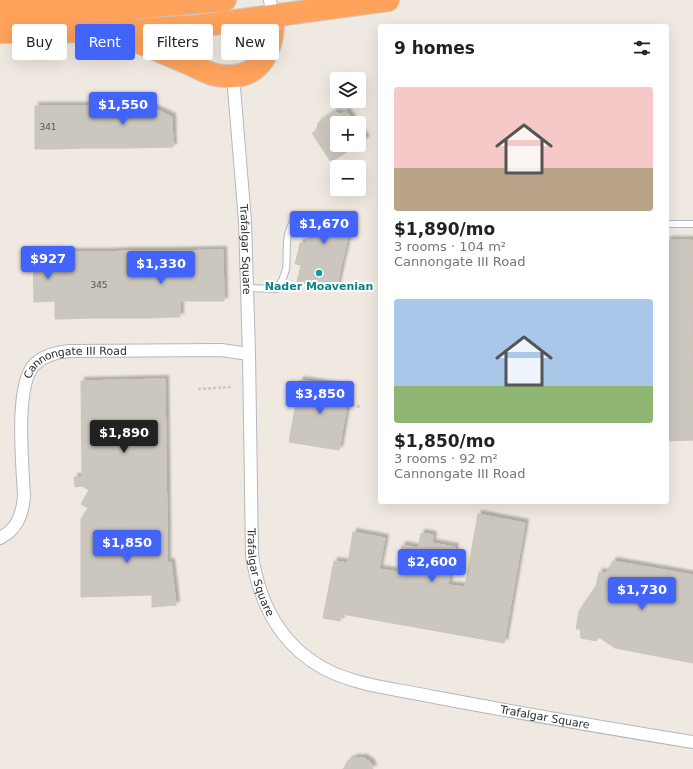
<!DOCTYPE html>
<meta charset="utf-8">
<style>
body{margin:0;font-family:"DejaVu Sans",sans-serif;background:#f2f2f2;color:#222;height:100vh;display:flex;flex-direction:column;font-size:15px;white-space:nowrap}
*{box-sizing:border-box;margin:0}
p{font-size:13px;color:#767676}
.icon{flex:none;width:22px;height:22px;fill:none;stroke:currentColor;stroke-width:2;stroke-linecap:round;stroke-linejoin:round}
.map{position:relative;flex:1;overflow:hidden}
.panel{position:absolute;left:378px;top:24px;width:291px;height:480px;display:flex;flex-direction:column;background:#fff;border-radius:4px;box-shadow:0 4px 16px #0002}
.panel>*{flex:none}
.hud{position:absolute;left:12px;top:24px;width:306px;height:36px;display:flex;gap:8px}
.fabs{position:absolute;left:330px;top:72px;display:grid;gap:8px}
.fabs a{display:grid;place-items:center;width:36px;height:36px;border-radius:4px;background:#fff;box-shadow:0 4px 16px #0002;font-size:20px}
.price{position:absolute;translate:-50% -34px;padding:0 9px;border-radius:4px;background:#4264fb;color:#fff;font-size:13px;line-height:26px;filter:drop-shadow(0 1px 2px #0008)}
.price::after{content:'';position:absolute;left:50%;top:24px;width:12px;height:9px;margin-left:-6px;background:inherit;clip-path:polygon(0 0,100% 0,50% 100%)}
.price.on{background:#222;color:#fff}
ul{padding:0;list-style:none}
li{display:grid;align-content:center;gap:8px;height:212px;padding:0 16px}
li span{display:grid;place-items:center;height:124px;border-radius:4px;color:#555}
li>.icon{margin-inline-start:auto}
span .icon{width:72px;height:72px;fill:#fffc;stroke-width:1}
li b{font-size:17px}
h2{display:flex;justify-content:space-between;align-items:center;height:48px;padding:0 16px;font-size:17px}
.tag{padding:0 14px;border-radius:4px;background:#fff;box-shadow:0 4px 16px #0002;font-size:14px;line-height:36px}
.tag.on{background:#4264fb;color:#fff}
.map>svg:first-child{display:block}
</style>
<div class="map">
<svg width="693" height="769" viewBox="0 0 693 769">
<defs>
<filter id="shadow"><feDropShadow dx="3.5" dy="-3.5" stdDeviation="1" flood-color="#0004"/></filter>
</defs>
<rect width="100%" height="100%" fill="#efe9e1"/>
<!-- building -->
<path fill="#cbc7bf" stroke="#cbc5ba" filter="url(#shadow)" d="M106 105V148H82V106Z
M106 105H117L118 148H106Z
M117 105H129V148H118Z
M129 105H147L172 117 173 147 129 148Z
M35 106H61V149H35Z
M61 106H82V148L61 149Z
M346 111 355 123H337V145H357L331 162 312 133 317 130 318 123 335 112 341 114Z
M359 130 366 139 359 144Z
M309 228 348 237 342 262 298 253 300 243 306 244Z
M667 240H692L693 440 667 441Z
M223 250 224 301H180V317H172L171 251Z
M127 251H150V318H127Z
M127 251V318H110L109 252Z
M150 251H171L172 317 150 318Z
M61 252 62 319H55V301L34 302 33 253Z
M61 252H88L89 318 62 319Z
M88 252H109L110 318H89Z
M298 253 342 262 336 290 297 282 301 265 295 264Z
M165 379 167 527 81 528V519L88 508 81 504 89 490 82 486 75 487 74 477H82L81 381Z
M300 380 350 388 339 450 289 442Z
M478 514 525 523 504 643 342 614 340 621 323 618 334 561 348 563 353 532 385 538 379 569 397 572 402 545 418 548 421 533 433 535 432 543 455 547 448 585 465 587Z
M167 527V563L171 562 176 605 152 607V595L81 597V528Z
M613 561 693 575V663L615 648 599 637 596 641 581 638 580 629H576L579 611 596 586 599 572 606 573Z
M355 758H364L371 763 373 769H343L348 761Z"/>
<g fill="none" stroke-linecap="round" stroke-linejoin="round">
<!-- lane casing -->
<g stroke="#b4b7c1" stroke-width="8">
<path id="lane" d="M667 224H693
M247 288 277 289C281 283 284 277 286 269 288 254 283 229 297 219L349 220"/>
</g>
<!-- street casing -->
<g stroke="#b4b7c1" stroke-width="14">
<g id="street">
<path d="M270 0 273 17"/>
<path id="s1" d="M233 76 245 221 249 354 252 555C259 602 280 644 323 668 356 686 398 689 434 697 520 713 606 728 693 742"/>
<path id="s2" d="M0 538C17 529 22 516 24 497 23 468 14 387 34 365 44 355 56 352 70 351L221 350 249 354"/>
</g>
</g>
<!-- highway casing -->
<g stroke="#c9c9c9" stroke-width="24">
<path id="highway" d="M0 11 131 8 225 0
M0 32 120 31 198 26 388 0
M117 33C140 43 162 52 185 62 197 67 211 76 225 76 262 79 274 48 273 17"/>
</g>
<!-- path -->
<path stroke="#c9c9c9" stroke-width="2.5" stroke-dasharray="3 2" stroke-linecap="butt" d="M198 389 231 387
M347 404 361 407"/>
<!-- lane -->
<use href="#lane" stroke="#fff" stroke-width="6"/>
<!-- street -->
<use href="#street" stroke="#fff" stroke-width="12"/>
<!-- highway -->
<use href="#highway" stroke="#ffa35c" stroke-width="22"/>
</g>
<!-- markers -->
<circle fill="#0f9aa8" stroke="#fff" stroke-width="1.5" cx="319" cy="273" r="4"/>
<g text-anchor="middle" stroke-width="4" stroke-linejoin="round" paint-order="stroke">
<!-- number labels -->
<g font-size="9" fill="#555452">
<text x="48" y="130">341</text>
<text x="99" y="288">345</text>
</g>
<!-- street labels -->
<g font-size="11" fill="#2e2e2e" stroke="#fff">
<text dy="4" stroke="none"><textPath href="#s1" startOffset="174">Trafalgar Square</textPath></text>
<text dy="4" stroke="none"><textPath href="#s2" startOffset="225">Cannongate III Road</textPath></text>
<text dy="4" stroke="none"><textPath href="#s1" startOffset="498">Trafalgar Square</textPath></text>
<text dy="4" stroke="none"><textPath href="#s1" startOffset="846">Trafalgar Square</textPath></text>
</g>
<!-- culture labels -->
<g font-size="11" font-weight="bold" fill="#0d838f" stroke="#fff">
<text x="319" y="290">Nader Moavenian</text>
</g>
</g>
</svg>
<div class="fabs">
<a><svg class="icon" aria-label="layers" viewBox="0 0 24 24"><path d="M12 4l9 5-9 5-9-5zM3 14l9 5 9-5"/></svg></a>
<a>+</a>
<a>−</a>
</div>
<b class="price" style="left:123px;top:126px">$1,550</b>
<b class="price" style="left:324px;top:245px">$1,670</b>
<b class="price" style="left:48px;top:280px">$927</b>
<b class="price" style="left:161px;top:285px">$1,330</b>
<b class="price" style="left:320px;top:415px">$3,850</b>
<b class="price on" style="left:124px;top:454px">$1,890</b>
<b class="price" style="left:127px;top:564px">$1,850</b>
<b class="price" style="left:432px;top:583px">$2,600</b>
<b class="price" style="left:642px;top:611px">$1,730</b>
<div class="hud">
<a class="tag">Buy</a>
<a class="tag on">Rent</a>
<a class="tag">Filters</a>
<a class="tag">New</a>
</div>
<section class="panel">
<h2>9 homes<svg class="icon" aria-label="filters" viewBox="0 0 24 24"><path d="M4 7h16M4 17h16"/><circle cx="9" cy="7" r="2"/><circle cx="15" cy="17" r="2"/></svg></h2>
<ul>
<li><span style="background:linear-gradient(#f6c9c9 65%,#b9a48a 0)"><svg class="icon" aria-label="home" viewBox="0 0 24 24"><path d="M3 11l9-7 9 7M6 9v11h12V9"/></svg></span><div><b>$1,890/mo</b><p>3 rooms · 104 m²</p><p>Cannongate III Road</p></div></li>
<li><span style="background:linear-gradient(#a9c7e8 70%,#8fb573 0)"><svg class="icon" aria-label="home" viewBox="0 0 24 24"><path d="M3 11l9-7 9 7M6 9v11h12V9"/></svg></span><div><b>$1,850/mo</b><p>3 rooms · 92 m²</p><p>Cannongate III Road</p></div></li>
</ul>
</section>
</div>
